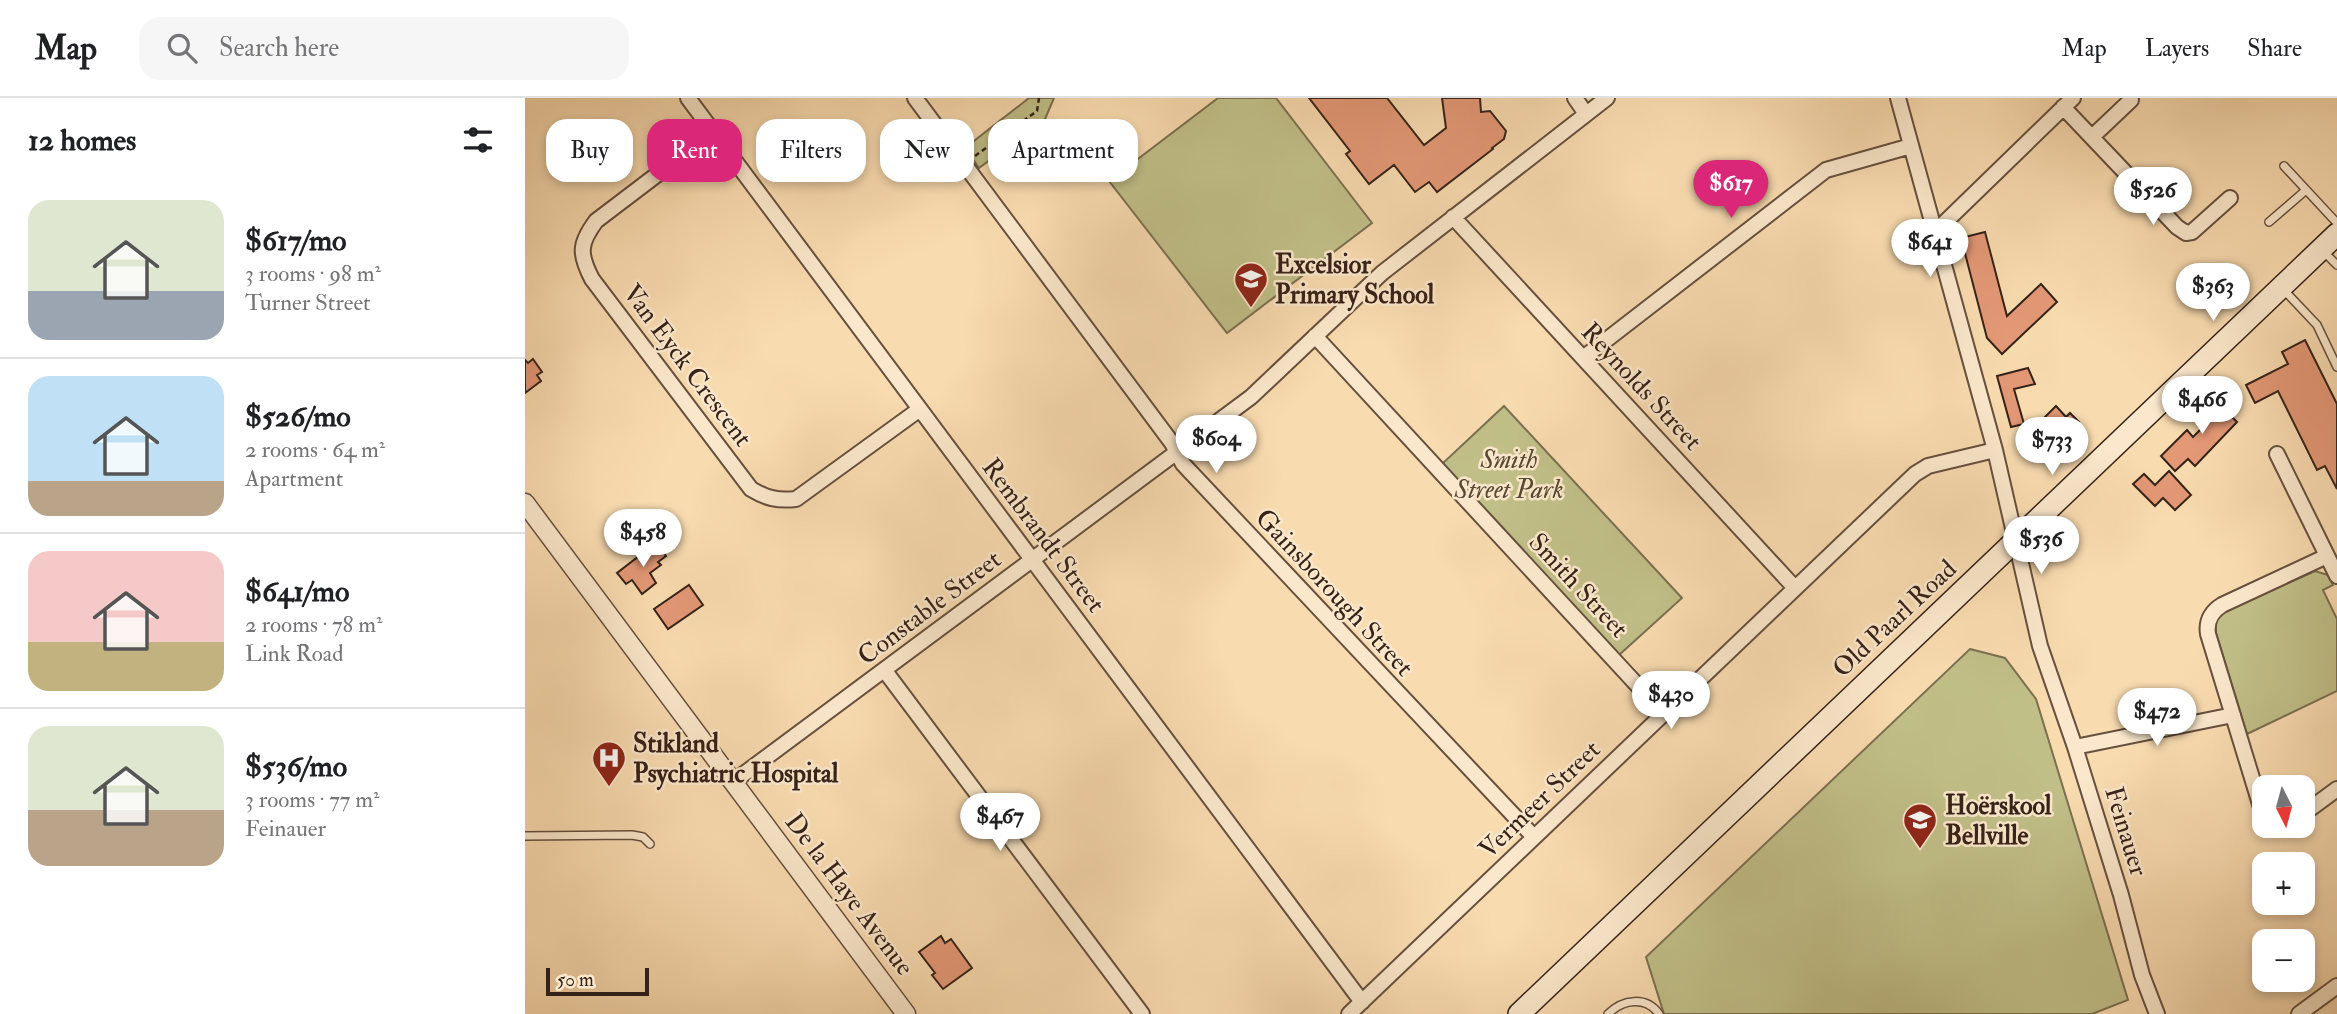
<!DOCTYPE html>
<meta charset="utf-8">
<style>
body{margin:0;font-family:"IM FELL Double Pica",serif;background:#f6f6f6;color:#202124;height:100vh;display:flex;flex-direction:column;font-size:26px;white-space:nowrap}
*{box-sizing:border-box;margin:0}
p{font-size:23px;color:#757577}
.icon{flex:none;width:38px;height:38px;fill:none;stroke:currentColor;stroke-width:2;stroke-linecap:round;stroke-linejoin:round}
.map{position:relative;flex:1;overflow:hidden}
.sheet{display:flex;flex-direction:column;background:#fff;width:525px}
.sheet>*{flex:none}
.top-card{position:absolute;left:21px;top:21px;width:665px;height:63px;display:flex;gap:14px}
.needle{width:46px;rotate:174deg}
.fabs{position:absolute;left:1727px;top:677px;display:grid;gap:14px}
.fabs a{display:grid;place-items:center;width:63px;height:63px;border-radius:14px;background:#fff;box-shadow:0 4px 10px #0003;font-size:35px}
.scale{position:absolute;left:21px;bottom:18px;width:103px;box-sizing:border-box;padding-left:7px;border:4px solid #352218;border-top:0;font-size:19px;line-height:24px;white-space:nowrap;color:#352218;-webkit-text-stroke:5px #fbe8cc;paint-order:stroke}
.price{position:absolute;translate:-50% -60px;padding:0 16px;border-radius:24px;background:#fff;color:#222;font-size:23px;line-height:46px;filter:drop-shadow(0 2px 4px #0008)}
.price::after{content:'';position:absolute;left:50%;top:42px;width:21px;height:16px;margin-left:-10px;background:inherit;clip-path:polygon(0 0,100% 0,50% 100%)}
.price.current{background:#db2777;color:#fff}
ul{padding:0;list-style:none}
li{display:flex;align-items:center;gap:21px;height:175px;padding:0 28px}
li+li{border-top:2px solid #e0e0e0}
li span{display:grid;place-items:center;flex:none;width:196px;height:140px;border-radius:21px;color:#555}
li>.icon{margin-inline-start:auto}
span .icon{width:84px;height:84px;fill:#fffc;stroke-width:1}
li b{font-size:30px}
h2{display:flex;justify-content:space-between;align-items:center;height:84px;padding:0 28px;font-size:30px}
.tag{padding:0 24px;border-radius:21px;background:#fff;box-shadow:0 4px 10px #0003;font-size:24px;line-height:63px}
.tag.current{background:#db2777;color:#fff}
header{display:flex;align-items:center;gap:42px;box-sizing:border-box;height:98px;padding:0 35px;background:#fff;border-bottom:2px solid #e0e0e0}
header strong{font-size:33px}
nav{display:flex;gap:38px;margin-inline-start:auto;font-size:24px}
.search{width:490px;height:63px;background:#f6f6f6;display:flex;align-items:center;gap:18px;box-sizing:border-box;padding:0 24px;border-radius:21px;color:#757577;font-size:26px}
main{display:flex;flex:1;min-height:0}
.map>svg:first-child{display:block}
</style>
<header>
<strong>Map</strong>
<div class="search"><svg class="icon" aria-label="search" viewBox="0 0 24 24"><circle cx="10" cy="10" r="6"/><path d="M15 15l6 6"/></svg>Search here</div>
<nav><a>Map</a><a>Layers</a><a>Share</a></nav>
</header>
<main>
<section class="sheet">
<h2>12 homes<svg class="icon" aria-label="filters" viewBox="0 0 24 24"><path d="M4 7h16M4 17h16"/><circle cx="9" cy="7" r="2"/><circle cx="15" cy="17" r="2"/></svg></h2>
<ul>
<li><span style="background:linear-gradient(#dfe7d0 65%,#9aa5b1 0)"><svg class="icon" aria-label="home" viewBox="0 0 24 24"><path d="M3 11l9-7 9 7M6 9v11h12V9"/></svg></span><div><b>$617/mo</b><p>3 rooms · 98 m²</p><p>Turner Street</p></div></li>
<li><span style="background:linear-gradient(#bfe0f5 75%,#b9a48a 0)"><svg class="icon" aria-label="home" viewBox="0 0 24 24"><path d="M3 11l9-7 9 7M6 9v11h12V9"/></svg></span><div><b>$526/mo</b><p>2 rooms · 64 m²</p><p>Apartment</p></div></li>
<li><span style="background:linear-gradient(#f6c9c9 65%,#c2b280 0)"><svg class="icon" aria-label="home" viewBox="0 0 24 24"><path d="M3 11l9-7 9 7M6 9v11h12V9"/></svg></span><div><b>$641/mo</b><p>2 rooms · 78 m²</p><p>Link Road</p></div></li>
<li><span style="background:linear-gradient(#dfe7d0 60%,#b9a48a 0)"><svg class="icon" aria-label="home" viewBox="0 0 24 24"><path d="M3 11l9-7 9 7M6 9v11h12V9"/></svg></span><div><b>$536/mo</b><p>3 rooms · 77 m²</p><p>Feinauer</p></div></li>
</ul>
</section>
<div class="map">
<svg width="1812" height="916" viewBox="0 0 1812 916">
<rect width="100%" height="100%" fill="#f9dbb0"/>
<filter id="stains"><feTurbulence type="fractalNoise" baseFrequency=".00286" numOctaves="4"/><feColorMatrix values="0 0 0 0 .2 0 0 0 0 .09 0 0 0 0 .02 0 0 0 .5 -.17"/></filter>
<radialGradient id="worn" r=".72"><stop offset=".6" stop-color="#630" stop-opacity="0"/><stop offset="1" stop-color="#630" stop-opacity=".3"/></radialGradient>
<!-- green -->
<path fill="#c1bf88" stroke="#7b7050" stroke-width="2" d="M504 0H529L520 21 454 70 440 50Z
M693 0H751L847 125 702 235 584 83Z
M979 308 1157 500 1094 557 917 366Z
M1790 473 1803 477 1808 487 1798 492 1812 521V593L1722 636 1691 535V523L1699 514Z
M1445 551 1480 560 1511 601 1603 902 1567 916H1139L1121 859Z"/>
<!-- building -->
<path fill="#e39876" stroke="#352218" stroke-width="2" d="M784 0H862L899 47 921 30 917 0H955L956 14 965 13 981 33 979 41 967 50 968 51 912 94 904 84 890 94 869 67 844 86 821 56 825 53Z
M1460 134 1482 218 1516 186 1532 204 1477 256 1462 240 1436 140Z
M1780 242 1812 306V391L1800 368 1792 372 1753 293 1730 305 1721 287 1763 266 1757 254Z
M8 261 17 274 12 277 16 283 0 295V262L3 265Z
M1503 270 1510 286 1489 291 1499 326 1486 329 1472 278Z
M1696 296 1706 306 1700 312 1712 324 1670 368 1663 361 1650 373 1636 358 1662 332 1668 339 1686 321 1678 313Z
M1531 308 1541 319 1545 315 1554 324 1534 342 1516 323Z
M1644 373 1666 397 1650 412 1638 400 1630 408 1608 386 1619 376 1630 387Z
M131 445 141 458 133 464 136 467 125 475 131 485 117 496 107 482 101 486 92 475Z
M164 487 178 507 143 531 129 511Z
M416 838 420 845 426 841 447 870 418 891 407 877 410 875 394 854Z"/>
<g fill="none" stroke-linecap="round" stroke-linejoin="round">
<!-- service casing -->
<g stroke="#66503e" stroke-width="10">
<path id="service" d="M1759 68 1812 125
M1744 124 1781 92
M1799 154 1812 167
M1757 190 1792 227 1812 269
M0 738 107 737 118 739 125 746
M1083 916C1098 901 1121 898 1134 916"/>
</g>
<!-- minor casing -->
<g stroke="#66503e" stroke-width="18">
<path id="minor" d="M163 0 837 904
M390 0 647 345 658 366 1009 739
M1050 0 1061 16
M1373 0 1470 352 1515 548 1550 649 1596 797 1617 877 1632 916
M1538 9 1652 129 1661 135 1667 134 1705 100
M188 34 71 123C54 146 54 156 67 181L226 391C241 400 252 403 271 401L395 311
M1567 39 1606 2
M928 119 1270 490
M1410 134 1548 0
M790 238 1138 615
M1058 260 1301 72 1386 48
M1752 356 1812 478
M360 573 617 916
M1550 649 1708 617
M208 684 726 299 857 175 1082 0
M1740 714 1735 706 1683 536C1681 523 1686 514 1697 507L1802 458
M1778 716 1812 691
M824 916 1390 376 1403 368 1470 352
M1774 916 1812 888"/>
</g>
<!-- tertiary casing -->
<g stroke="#66503e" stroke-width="21">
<path id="tertiary" d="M0 405 381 916"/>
</g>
<!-- secondary casing -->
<g stroke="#352218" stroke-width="24">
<path id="secondary" d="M994 916 1812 136"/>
</g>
<!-- path -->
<path stroke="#352218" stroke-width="2.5" stroke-dasharray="5 3.5" stroke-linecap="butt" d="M450 58 512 13 514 0"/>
<!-- service -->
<use href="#service" stroke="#fbe8cc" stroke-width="7"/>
<!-- minor -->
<use href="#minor" stroke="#fbe8cc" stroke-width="14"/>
<!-- tertiary -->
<use href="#tertiary" stroke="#fbe8cc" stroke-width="18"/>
<!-- secondary -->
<use href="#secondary" stroke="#fbe8cc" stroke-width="21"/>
</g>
<!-- icons -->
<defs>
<g id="school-pin" transform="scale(1.75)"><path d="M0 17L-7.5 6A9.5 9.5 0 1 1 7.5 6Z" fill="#8f2418" stroke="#fbe8cc"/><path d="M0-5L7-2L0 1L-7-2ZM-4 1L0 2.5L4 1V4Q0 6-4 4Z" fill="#fff"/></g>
<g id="hospital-pin" transform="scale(1.75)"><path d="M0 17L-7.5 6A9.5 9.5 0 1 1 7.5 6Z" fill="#8f2418" stroke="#fbe8cc"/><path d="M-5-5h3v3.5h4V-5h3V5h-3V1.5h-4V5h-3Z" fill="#fff"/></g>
</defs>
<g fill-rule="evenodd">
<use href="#school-pin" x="726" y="181"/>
<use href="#hospital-pin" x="84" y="660"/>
<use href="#school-pin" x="1395" y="722"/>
</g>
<g text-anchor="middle" stroke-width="5" stroke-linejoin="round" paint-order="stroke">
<!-- poi labels -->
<g font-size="26" font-weight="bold" fill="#352218" stroke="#fbe8cc" text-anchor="start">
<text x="750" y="175">Excelsior<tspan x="750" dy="30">Primary School</tspan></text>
<text x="108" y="654">Stikland<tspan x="108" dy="30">Psychiatric Hospital</tspan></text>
<text x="1420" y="716">Hoërskool<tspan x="1420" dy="30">Bellville</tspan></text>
</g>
<!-- street labels -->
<g font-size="26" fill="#352218" stroke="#fbe8cc">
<text transform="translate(163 267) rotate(53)" y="9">Van Eyck Crescent</text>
<text transform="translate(1117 288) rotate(47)" y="9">Reynolds Street</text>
<text transform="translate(519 437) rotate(53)" y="9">Rembrandt Street</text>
<text transform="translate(1054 487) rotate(47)" y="9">Smith Street</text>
<text transform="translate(810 494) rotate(47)" y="9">Gainsborough Street</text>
<text transform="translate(404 509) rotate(-37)" y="9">Constable Street</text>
<text transform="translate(1369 520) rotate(-43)" y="9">Old Paarl Road</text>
<text transform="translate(1014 701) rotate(-44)" y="9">Vermeer Street</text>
<text transform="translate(1602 733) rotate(73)" y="9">Feinauer</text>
<text transform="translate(325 796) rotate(53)" y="9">De la Haye Avenue</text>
</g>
<!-- park labels -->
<g font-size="26" font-style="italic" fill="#584934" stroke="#fbe8cc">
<text x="984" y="370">Smith<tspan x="984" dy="30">Street Park</tspan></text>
</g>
</g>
<rect width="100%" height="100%" filter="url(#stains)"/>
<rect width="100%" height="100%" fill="url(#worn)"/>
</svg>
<div class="fabs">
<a><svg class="needle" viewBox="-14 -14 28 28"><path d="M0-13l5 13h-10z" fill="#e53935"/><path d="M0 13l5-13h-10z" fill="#757577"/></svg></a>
<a>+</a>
<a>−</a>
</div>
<div class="scale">50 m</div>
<b class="price current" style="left:1206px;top:122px">$617</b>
<b class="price" style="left:1628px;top:129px">$526</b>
<b class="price" style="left:1405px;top:181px">$641</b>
<b class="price" style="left:1688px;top:225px">$363</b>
<b class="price" style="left:1677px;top:338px">$466</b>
<b class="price" style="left:691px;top:377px">$604</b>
<b class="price" style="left:1527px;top:379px">$733</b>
<b class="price" style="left:118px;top:471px">$458</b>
<b class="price" style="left:1516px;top:478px">$536</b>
<b class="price" style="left:1146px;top:633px">$430</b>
<b class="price" style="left:1632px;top:650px">$472</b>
<b class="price" style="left:475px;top:755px">$467</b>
<div class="top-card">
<a class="tag">Buy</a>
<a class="tag current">Rent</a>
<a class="tag">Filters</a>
<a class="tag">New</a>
<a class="tag">Apartment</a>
</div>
</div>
</main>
